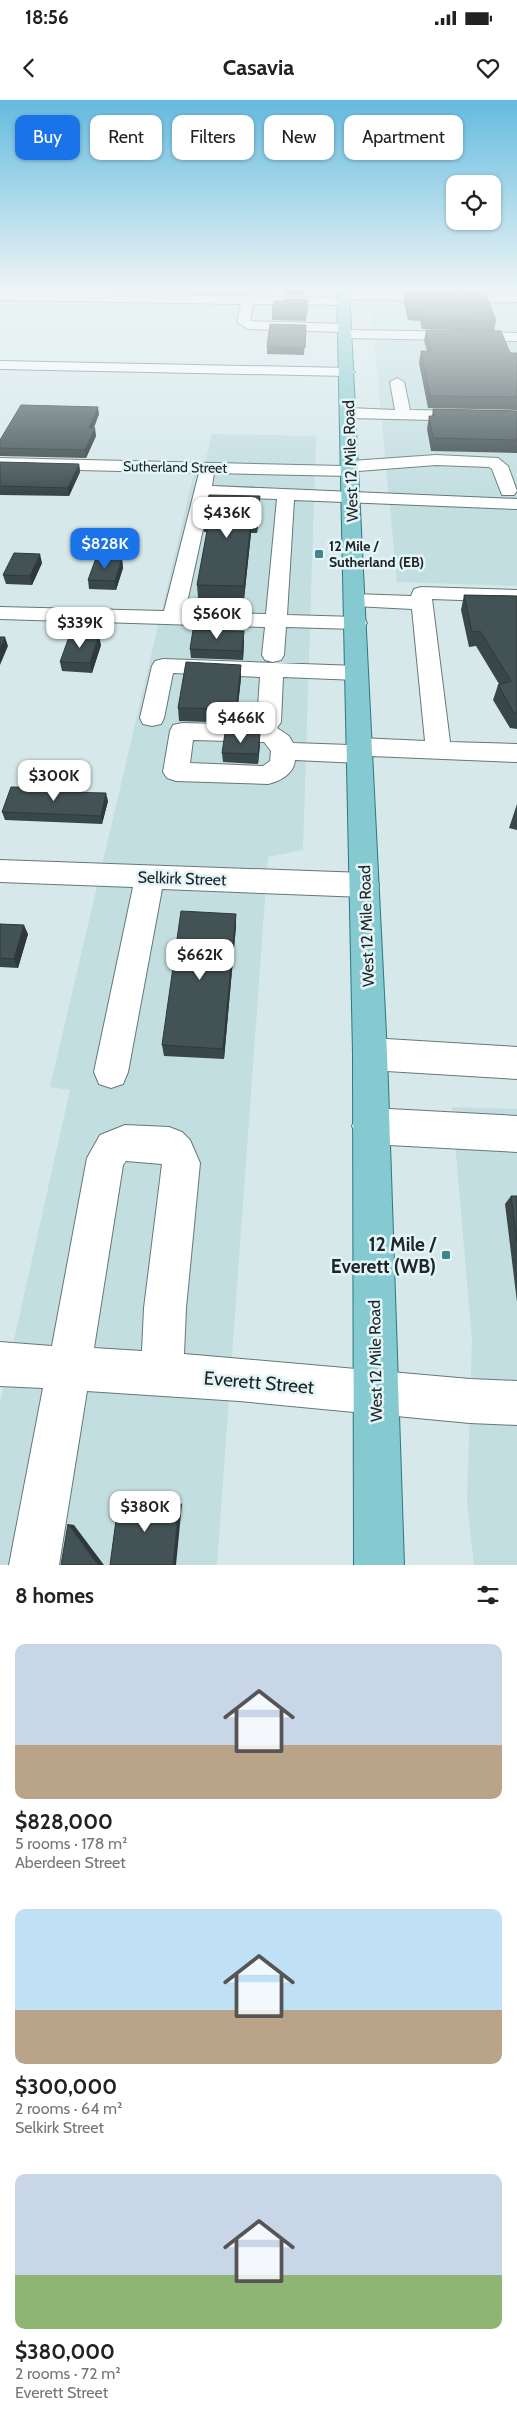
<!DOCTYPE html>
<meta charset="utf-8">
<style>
body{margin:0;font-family:Cabin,sans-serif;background:#f6f6f6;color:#222;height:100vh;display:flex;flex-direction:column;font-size:19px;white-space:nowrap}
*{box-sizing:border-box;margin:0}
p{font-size:16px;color:#767676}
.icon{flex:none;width:28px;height:28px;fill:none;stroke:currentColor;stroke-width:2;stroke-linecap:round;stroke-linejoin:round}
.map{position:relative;height:1465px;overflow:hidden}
.details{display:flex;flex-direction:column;background:#fff;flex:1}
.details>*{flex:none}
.guide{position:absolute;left:15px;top:15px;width:488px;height:45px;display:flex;gap:10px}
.buttons{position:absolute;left:446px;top:75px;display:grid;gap:10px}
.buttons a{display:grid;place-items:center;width:55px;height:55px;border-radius:10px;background:#fff;box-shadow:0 1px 4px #0004;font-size:25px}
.price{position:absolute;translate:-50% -42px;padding:0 11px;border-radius:10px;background:#fff;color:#222;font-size:16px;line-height:32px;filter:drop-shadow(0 1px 2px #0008)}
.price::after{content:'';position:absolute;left:50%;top:30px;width:15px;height:11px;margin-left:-8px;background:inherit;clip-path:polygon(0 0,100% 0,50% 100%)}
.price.current{background:#1a73e8;color:#fff}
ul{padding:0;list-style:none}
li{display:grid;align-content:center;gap:10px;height:265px;padding:0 15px}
li span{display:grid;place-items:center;height:155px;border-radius:10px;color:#555}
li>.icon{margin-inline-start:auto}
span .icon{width:90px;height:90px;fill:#fffc;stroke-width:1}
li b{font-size:21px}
h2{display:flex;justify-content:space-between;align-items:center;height:60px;padding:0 15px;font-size:21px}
.tag{padding:0 18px;border-radius:10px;background:#fff;box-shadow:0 1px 4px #0004;font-size:18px;line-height:45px}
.tag.current{background:#1a73e8;color:#fff}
.status{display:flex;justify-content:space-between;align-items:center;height:35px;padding:0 25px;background:#fff;direction:ltr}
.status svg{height:14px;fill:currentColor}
header{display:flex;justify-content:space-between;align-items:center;height:65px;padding:0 15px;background:#fff;font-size:22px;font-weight:800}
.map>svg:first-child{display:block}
</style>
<div class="status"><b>18:56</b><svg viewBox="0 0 49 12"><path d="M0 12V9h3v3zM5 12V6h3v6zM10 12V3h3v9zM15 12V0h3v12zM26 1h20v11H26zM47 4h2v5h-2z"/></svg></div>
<header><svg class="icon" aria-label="back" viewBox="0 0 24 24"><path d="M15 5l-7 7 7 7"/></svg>Casavia<svg class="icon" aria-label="heart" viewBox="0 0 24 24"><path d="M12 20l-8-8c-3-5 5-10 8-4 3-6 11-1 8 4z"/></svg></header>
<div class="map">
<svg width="517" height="1465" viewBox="0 0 517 1465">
<rect width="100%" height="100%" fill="#d6e8ea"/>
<!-- built -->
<path fill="#c3dee1" d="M369 188H517V486L397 482Z
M212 334 316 336 303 750 268 757 217 1465H0V1302L70 990 50 987 196 364H205Z
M452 1007 517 1009V1465H474L467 1401 472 1240Z"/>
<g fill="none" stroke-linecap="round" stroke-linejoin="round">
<!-- minor casing -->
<g stroke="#677778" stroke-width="2">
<path id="minor" d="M344 191 517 194V202L344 199 350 202 348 205 253 204 250 221 345 224 349 225 350 230 517 233V241L346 238 341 237 340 234 341 232 248 229 237 222 241 204 0 200V192L344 198 338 195Z
M0 261 348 268 355 272 348 276 0 269Z
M397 278 404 282 410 310 517 312V322L349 318 341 313 349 308 395 310 390 282Z
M436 355 498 358 508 366 517 391 514 395H502L492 369 489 367 436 365 358 371 356 375 350 376 214 373 212 386 517 399V409L294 400 287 515 356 517 364 518 367 523 364 528 356 529 286 527 284 555 281 560 273 562 265 560 262 555 265 527 0 519V507L164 511 199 373 0 368V358L343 366 345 362 351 361ZM210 397 277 399 266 514 185 512Z
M421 487 517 490V502L432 499 450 642 517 644V662L371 656 369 660 360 663 295 660C294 674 280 681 268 684L176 681 167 678 163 672 170 631 173 625 182 623 259 625 257 622 260 577 173 573 164 618 161 624 152 626 143 624 140 618 152 566 155 561 163 559 357 566 365 568 368 573 365 578 357 580 283 577 281 622 277 628 289 636 293 643 349 645 351 641 360 638 425 641 412 509 355 506 348 504 345 500 348 496 355 494 411 496 414 489ZM193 640 264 642 271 651 270 661 263 666 190 663Z
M0 760 364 773 374 777 379 785 374 793 364 797 162 789 128 972 123 984 111 988 99 984 94 972 133 787 0 782Z
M370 938 517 947V979L370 970 358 965 353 954 358 943Z
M370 1008 517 1016V1052L370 1044 357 1039 352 1026 357 1013Z
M125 1025 169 1027 182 1032 190 1040 200 1063 186 1208 184 1254 470 1279 517 1281V1325L470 1323 239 1301 87 1291 59 1465H9L43 1288 0 1286V1242L52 1246 87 1058 100 1035ZM126 1061 162 1064 144 1208 142 1251 94 1248 123 1065Z"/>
</g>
<!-- major casing -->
<g stroke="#2c7981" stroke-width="2">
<path id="major" d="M337 188H349L387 954 404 1465H354L353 954Z"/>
</g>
<!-- minor -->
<use href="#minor" fill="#fff" fill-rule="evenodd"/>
<!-- major -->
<use href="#major" fill="#85cad0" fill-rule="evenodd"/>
</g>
<!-- wall -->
<path fill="#3a4748" d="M285 188H304V195H285Z
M401 188H480L479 191 402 190Z
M405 192 496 221 494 231 422 229 420 221 408 220 404 202Z
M284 201H308L306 221 272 220V213Z
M306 225 304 255 267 254V247Z
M426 230 510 253H517V310L428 308 419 263 421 251H427L424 241Z
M433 309 517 311V353L431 351 427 329 429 316H432Z
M99 314 94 328 96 336 86 358 0 356V340Z
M0 362 79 364 80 372 69 396 0 395Z
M260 396V408L257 433H251L244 499 198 498 197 485 207 432H204V420Z
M122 459 123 468 116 490 89 489 88 480Z
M42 463 32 485 6 484 3 475Z
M464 495 517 496V629L510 628 493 600 498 585 499 584 476 546 469 547 461 510Z
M244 541 243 560 191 558 190 549Z
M101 545 92 573 62 571 60 562Z
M241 578 236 623 179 621 178 608Z
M260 644 258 664 223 662 222 653Z
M63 688 64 692 108 701 102 724 5 720 2 712Z
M517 704V730L509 728Z
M236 814V826L224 959 164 956 162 945Z
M0 824 28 834 18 868 0 867Z
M511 1096H517V1202L505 1104Z"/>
<!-- shaded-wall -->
<path fill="#2f393b" d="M98 307 99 314 90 335 89 328Z
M95 328 96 336 86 358 85 350Z
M79 364 80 372 69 396 68 388Z
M260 396V408L257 433V421Z
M251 421V433L244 499V486Z
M40 454 42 463 32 485 30 476Z
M122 459 123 468 116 490 115 481Z
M244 531V541L243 560 242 551Z
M99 535 101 545 92 573 90 563Z
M5 537 8 546 0 565V549Z
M241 565V578L236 623V609Z
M260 634V644L258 664V654Z
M106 693 108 701 102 724 101 716Z
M236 814V826L224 959 223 949Z
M24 825 28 834 18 868 14 859Z
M179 1403 182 1404 176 1465H173Z
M68 1424 74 1425 104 1465H98Z"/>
<!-- building -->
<path fill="#435254" stroke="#2f393b" d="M405 192 486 194 496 221 423 219 421 211 409 210Z
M284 199H304L308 201 307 214 272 213 274 201H284Z
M270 224 306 225 305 248 267 247Z
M426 230 501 231 510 253H517V297L430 296 421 251H431Z
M21 305 98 307 89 328H95L85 350 0 348V340Z
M433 309 517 311V340L433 338 429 316H434Z
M0 362 79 364 68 388 0 386Z
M209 395 260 396 257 421H251L244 486 197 485 209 420H204Z
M14 453 40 454 30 476 3 475Z
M96 458 122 459 115 481 88 480Z
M464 495 517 496V613H514L498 585 511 581 480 531 472 532Z
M193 530 244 531 242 551 190 549Z
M70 534 99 535 90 563 60 562Z
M0 537H5L0 549Z
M186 562 241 565 236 609 178 608Z
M225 633 260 634 258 654 222 653Z
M11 687 63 688 62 692 106 693 101 716 2 712Z
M181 811 236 814 223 949 162 945Z
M0 824 24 825 14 859 0 858Z
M511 1096H517V1142Z
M119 1398 179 1403 173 1465H110Z
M68 1424 98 1465H61Z"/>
<!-- sky -->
<linearGradient id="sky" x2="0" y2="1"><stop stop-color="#64badf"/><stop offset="0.48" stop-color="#edf5f6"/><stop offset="1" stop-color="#edf5f6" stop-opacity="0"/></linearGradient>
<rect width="517" height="393" fill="url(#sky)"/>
<!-- markers -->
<g fill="#3f868e" stroke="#e3f5f7" stroke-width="2">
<rect x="314" y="449" width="10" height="10" rx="2.5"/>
<rect x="441" y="1150" width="10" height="10" rx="2.5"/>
</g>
<g text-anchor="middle" stroke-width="5" stroke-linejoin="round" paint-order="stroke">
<!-- far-street labels -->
<g font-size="14" fill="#202627" stroke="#e3f5f7">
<text transform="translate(175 367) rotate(1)" y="5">Sutherland Street</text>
</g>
<!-- far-poi labels -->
<g font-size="14" font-weight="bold" fill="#202627" stroke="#e3f5f7" text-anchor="start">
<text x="329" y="451">12 Mile /<tspan x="329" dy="16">Sutherland (EB)</tspan></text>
</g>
<!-- street labels -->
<g font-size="16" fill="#202627" stroke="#e3f5f7">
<text transform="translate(350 361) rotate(-92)" y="6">West 12 Mile Road</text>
<text transform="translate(182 778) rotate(2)" y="6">Selkirk Street</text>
<text transform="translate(366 826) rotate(-92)" y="6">West 12 Mile Road</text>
<text transform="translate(375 1261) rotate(-91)" y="6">West 12 Mile Road</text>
</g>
<!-- near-poi labels -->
<g font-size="19" font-weight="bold" fill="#202627" stroke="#e3f5f7" text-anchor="end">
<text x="436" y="1151">12 Mile /<tspan x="436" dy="22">Everett (WB)</tspan></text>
</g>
<!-- near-street labels -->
<g font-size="19" fill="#202627" stroke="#e3f5f7">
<text transform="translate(259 1282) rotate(5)" y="7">Everett Street</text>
</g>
</g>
</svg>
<div class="buttons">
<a><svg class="icon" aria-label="locate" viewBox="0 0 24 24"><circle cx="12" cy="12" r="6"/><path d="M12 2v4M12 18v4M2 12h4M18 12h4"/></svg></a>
</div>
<b class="price" style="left:227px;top:439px">$436K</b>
<b class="price current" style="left:105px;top:470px">$828K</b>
<b class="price" style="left:217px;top:540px">$560K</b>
<b class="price" style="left:80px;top:549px">$339K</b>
<b class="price" style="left:241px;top:644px">$466K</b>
<b class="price" style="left:54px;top:702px">$300K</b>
<b class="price" style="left:200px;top:881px">$662K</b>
<b class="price" style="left:145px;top:1433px">$380K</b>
<div class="guide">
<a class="tag current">Buy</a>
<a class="tag">Rent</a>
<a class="tag">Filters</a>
<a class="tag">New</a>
<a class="tag">Apartment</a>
</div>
</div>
<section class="details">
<h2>8 homes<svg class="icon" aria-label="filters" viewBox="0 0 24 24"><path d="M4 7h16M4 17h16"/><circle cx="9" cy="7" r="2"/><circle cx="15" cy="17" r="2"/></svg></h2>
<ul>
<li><span style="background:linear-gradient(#c9d6e8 65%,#b9a48a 0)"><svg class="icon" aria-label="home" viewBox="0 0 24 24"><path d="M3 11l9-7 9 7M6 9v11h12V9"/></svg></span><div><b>$828,000</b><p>5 rooms · 178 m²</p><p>Aberdeen Street</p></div></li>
<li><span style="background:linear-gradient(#bfe0f5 65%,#b9a48a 0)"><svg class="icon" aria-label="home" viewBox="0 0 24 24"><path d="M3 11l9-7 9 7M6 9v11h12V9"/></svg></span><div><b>$300,000</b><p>2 rooms · 64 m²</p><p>Selkirk Street</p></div></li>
<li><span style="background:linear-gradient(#c9d6e8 65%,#8fb573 0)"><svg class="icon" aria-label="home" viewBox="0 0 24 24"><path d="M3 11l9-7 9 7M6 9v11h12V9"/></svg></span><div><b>$380,000</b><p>2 rooms · 72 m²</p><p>Everett Street</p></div></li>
</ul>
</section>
